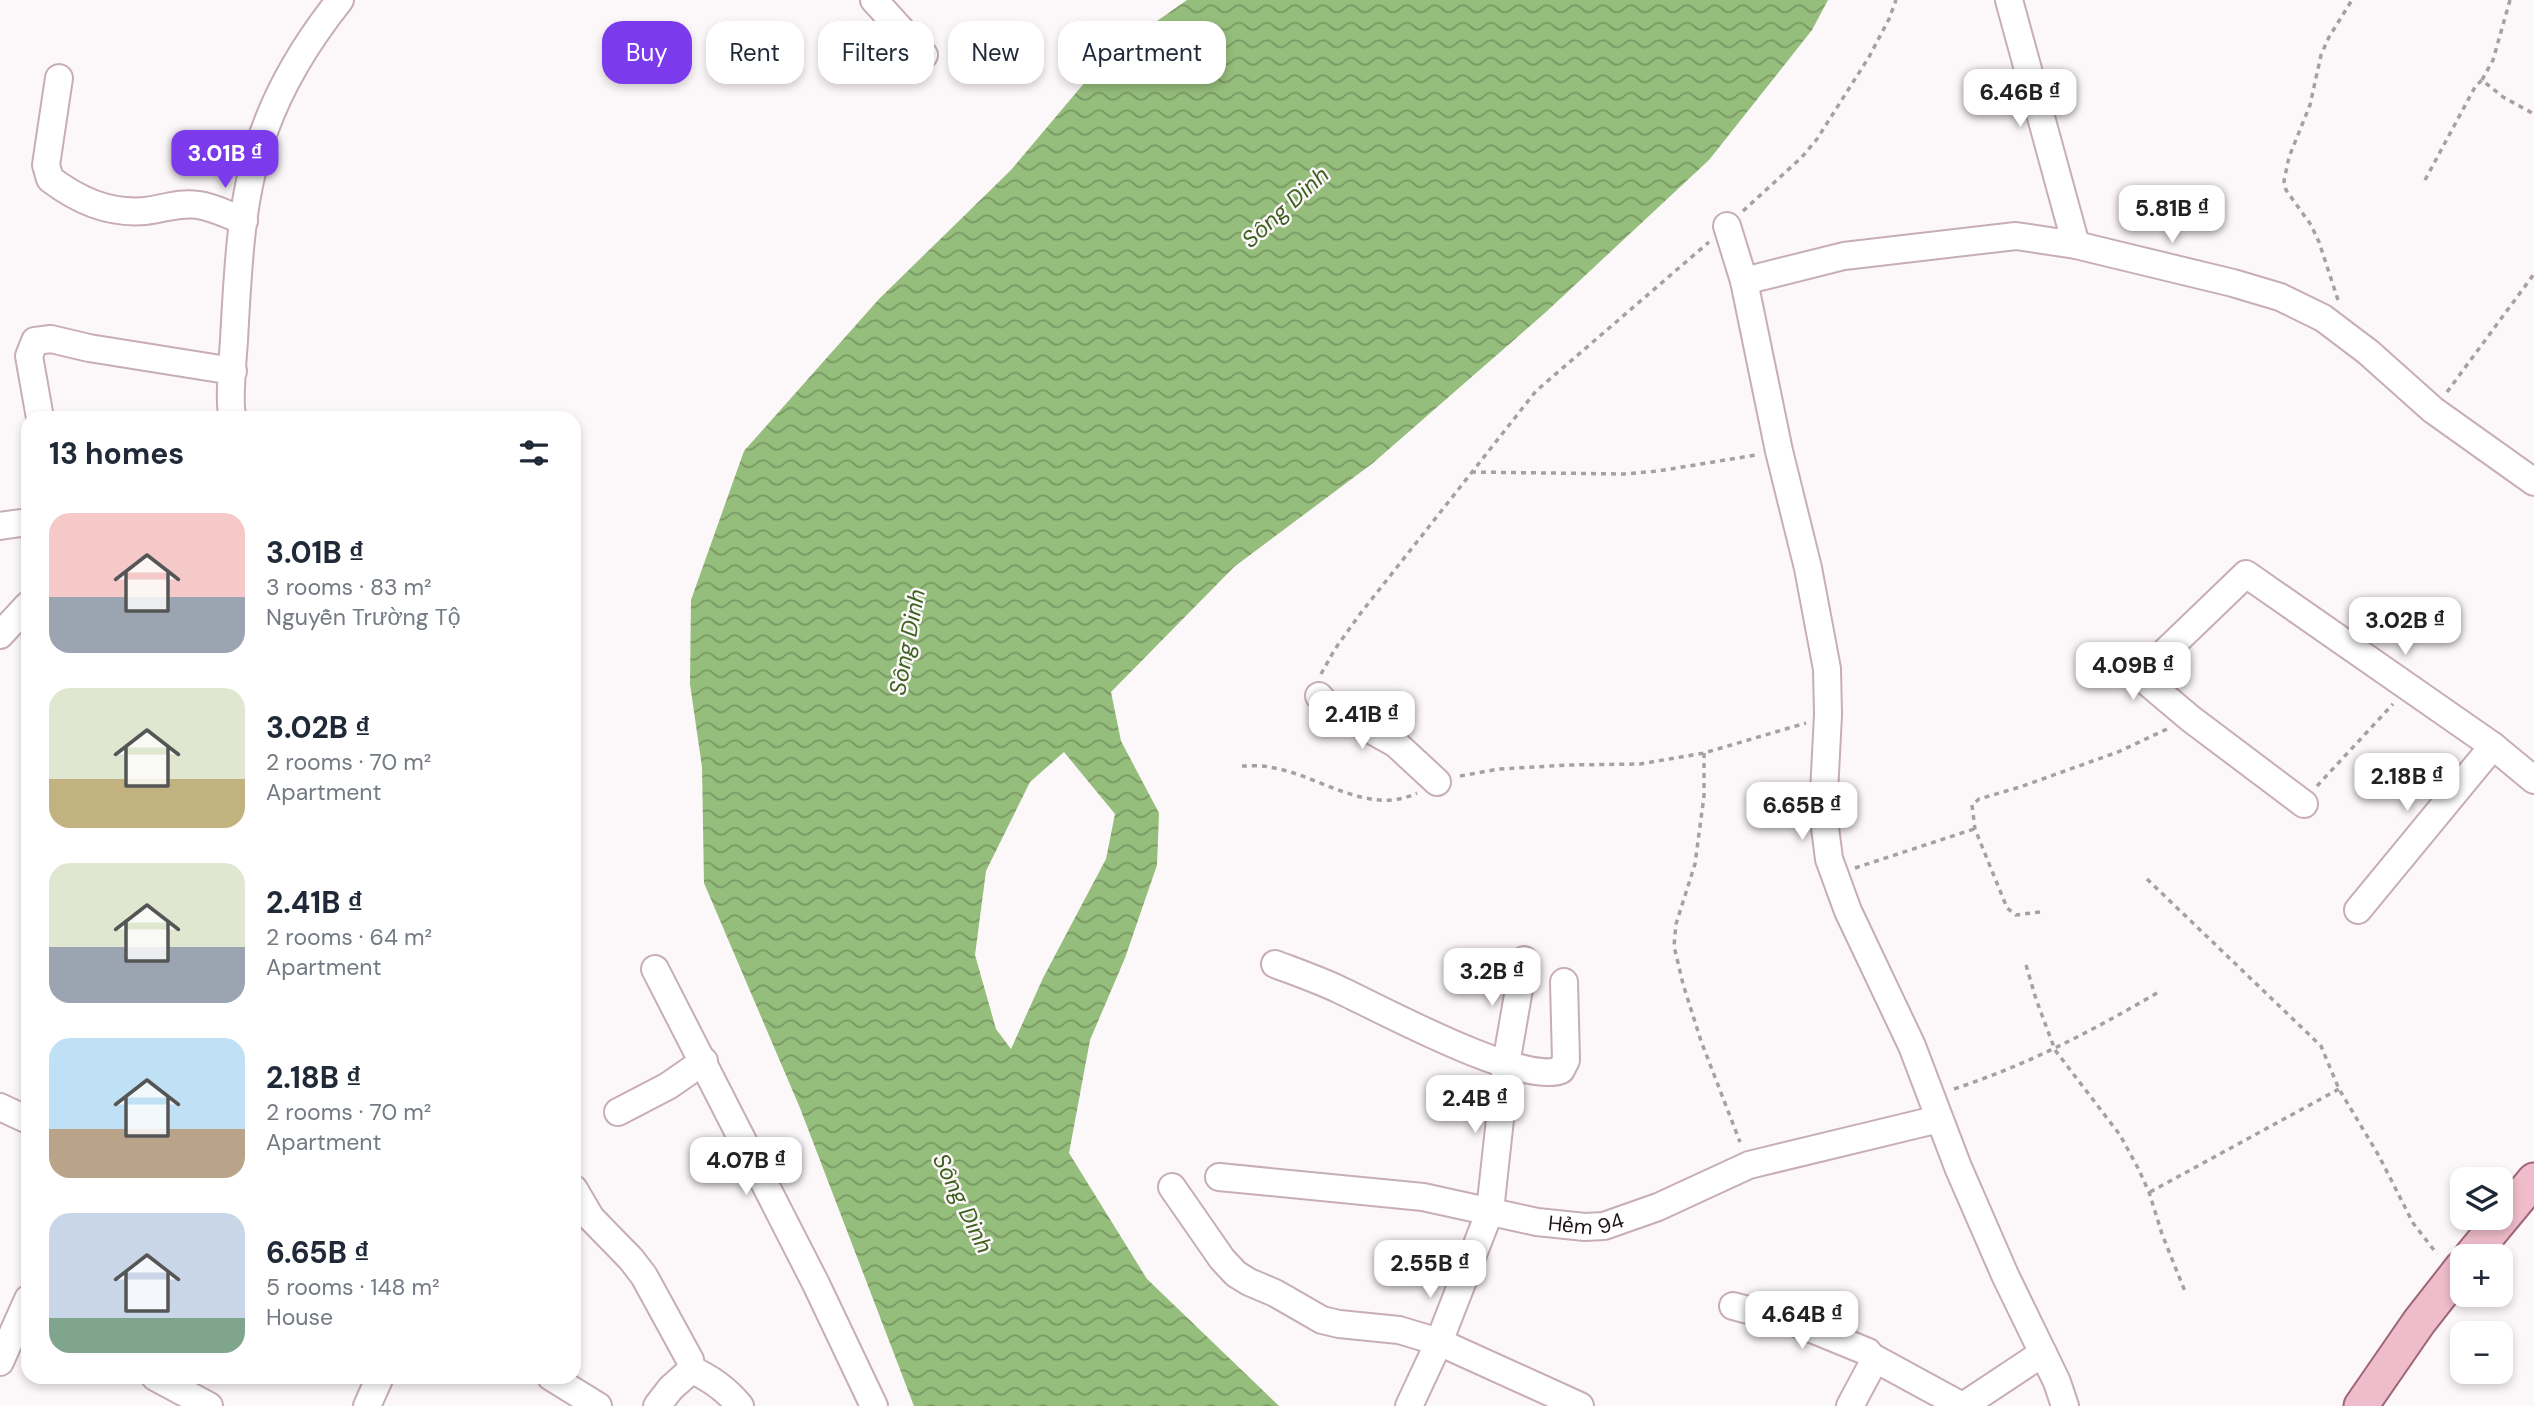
<!DOCTYPE html>
<meta charset="utf-8">
<style>
body{margin:0;font-family:"DM Sans",sans-serif;background:#f2f2f3;color:#1f2937;height:100vh;display:flex;flex-direction:column;font-size:26px;white-space:nowrap}
*{box-sizing:border-box;margin:0}
p{font-size:23px;color:#747a83}
.icon{flex:none;width:38px;height:38px;fill:none;stroke:currentColor;stroke-width:2;stroke-linecap:round;stroke-linejoin:round}
.map{position:relative;flex:1;overflow:hidden}
.details{position:absolute;left:21px;top:411px;width:560px;height:973px;display:flex;flex-direction:column;background:#fff;border-radius:21px;box-shadow:0 4px 10px #0003}
.details>*{flex:none}
.hud{position:absolute;left:602px;top:21px;width:665px;height:63px;display:flex;gap:14px}
.controls{position:absolute;left:2450px;top:1167px;display:grid;gap:14px}
.controls a{display:grid;place-items:center;width:63px;height:63px;border-radius:14px;background:#fff;box-shadow:0 4px 10px #0003;font-size:35px}
.price{position:absolute;translate:-50% -60px;padding:0 16px;border-radius:14px;background:#fff;color:#222;font-size:23px;line-height:46px;filter:drop-shadow(0 2px 4px #0008)}
.price::after{content:'';position:absolute;left:50%;top:42px;width:21px;height:16px;margin-left:-10px;background:inherit;clip-path:polygon(0 0,100% 0,50% 100%)}
.price.current{background:#7c3aed;color:#fff}
ul{padding:0;list-style:none}
li{display:flex;align-items:center;gap:21px;height:175px;padding:0 28px}
li span{display:grid;place-items:center;flex:none;width:196px;height:140px;border-radius:21px;color:#555}
li>.icon{margin-inline-start:auto}
span .icon{width:84px;height:84px;fill:#fffc;stroke-width:1}
li b{font-size:30px}
h2{display:flex;justify-content:space-between;align-items:center;height:84px;padding:0 28px;font-size:30px}
.tag{padding:0 24px;border-radius:21px;background:#fff;box-shadow:0 4px 10px #0003;font-size:24px;line-height:63px}
.tag.current{background:#7c3aed;color:#fff}
.map>svg:first-child{display:block}
</style>
<div class="map">
<svg width="2534" height="1406" viewBox="0 0 2534 1406">
<defs>
<pattern id="water-waves" width="16" height="10" patternUnits="userSpaceOnUse" patternTransform="scale(1.75)"><rect width="16" height="10" fill="#95bd7b"/><path d="M0 5q4-4 8 0t8 0" fill="none" stroke="#799864"/></pattern>
</defs>
<rect width="100%" height="100%" fill="#fcf7f8"/>
<!-- water -->
<path fill="url(#water-waves)" fill-rule="evenodd" d="M1187 0H1828L1812 30 1709 160 1546 312 1373 463 1234 567 1111 692 1121 741 1159 813 1157 865 1125 958 1090 1040 1069 1153 1147 1279 1279 1406H914L800 1108 704 883 702 767 690 684 691 600 744 451 879 299 1011 170 1107 56ZM1064 752 1115 814 1106 859 1043 978 1011 1049 996 1029 975 955 986 871 1030 782Z"/>
<g fill="none" stroke-linecap="round" stroke-linejoin="round">
<!-- minor casing -->
<g stroke="#c7aeb5" stroke-width="30">
<g id="minor">
<path d="M874 0 924 55"/>
<path d="M2009 0 2076 245"/>
<path d="M59 78 46 165 50 179C78 200 108 214 145 211 163 209 180 202 198 205 214 207 230 216 244 221"/>
<path d="M1727 226 1744 281 1779 451 1808 568 1827 669 1828 715 1823 812 1829 859 1848 911 1912 1046 1958 1167 2005 1275 2057 1382 2065 1406"/>
<path d="M1744 281 1844 256 2016 236 2076 245 2233 283 2280 297 2323 318 2368 352 2433 410 2534 482"/>
<path d="M40 418 29 356 35 341 51 339 89 348 233 371"/>
<path d="M233 418C228 406 233 357 234 340 238 270 240 195 265 129 282 82 309 39 340 0"/>
<path d="M0 526 28 522"/>
<path d="M0 635 28 605"/>
<path d="M1319 696 1328 706 1396 744 1437 782"/>
<path d="M2304 804 2191 719 2140 676 2246 574 2493 746 2534 780"/>
<path d="M2358 910 2493 746"/>
<path d="M1275 964C1296 972 1319 980 1340 990 1381 1009 1522 1086 1561 1070L1566 1060 1564 982"/>
<path d="M655 969 816 1284 874 1406"/>
<path d="M0 1107 28 1120"/>
<path d="M618 1112 668 1086 704 1061"/>
<path id="s1" d="M1219 1177 1423 1197 1537 1222 1585 1227 1604 1226 1658 1207 1749 1165 1939 1119"/>
<path d="M1172 1187 1222 1259 1236 1274 1249 1282 1275 1293 1322 1320 1339 1324 1399 1330 1439 1342 1580 1406"/>
<path d="M574 1189 591 1218 631 1259 644 1276 690 1360 691 1365 689 1372 671 1388 657 1406"/>
<path d="M1733 1306 1797 1323 1868 1352 1872 1357 1873 1363 1850 1406"/>
<path d="M1872 1357 1962 1406"/>
<path d="M0 1362 28 1299"/>
<path d="M690 1369C711 1378 726 1389 740 1406"/>
<path d="M155 1377 209 1406"/>
<path d="M551 1377 598 1406"/>
<path d="M367 1406 380 1377"/>
<path d="M1409 1406 1439 1342 1490 1211 1506 1064 1524 960"/>
<path d="M1963 1406 2043 1353"/>
</g>
</g>
<!-- major casing -->
<g stroke="#9e6576" stroke-width="37">
<path id="major" d="M2471 1256 2534 1180
M2361 1406 2419 1322 2462 1267"/>
</g>
<!-- path -->
<path stroke="#a6a0a2" stroke-width="3.5" stroke-dasharray="5 5" stroke-linecap="butt" d="M2510 0 2493 60 2482 80 2503 97 2534 114
M2425 180 2475 87 2482 80
M1743 211 1802 157 1817 139 1869 57 1889 19 1896 0
M2338 300 2319 242 2311 225 2286 190 2284 181 2289 157 2310 105 2321 55 2329 37 2352 0
M2447 392 2534 274
M1471 472 1624 474 1658 471 1756 455
M1321 674 1335 649 1360 614 1536 391 1709 242
M1704 753V796L1695 864 1676 924 1674 946 1683 984 1701 1041 1740 1142
M1242 766C1250 766 1260 765 1269 767 1318 774 1368 817 1417 793
M1460 776 1499 769 1569 765 1640 764 1704 753 1806 723
M2317 786 2393 704
M1855 868 1974 829
M2147 879 2321 1046 2339 1089 2379 1156 2413 1223 2437 1254
M2040 912 2016 915 2007 908 1975 829 1972 805 1979 799 2020 787 2118 752 2167 729
M2026 965 2036 999 2055 1050 2120 1135 2138 1168 2149 1192 2162 1234 2186 1294
M1954 1089C2029 1064 2090 1032 2157 993
M2150 1192 2339 1089"/>
<!-- minor -->
<use href="#minor" stroke="#fff" stroke-width="26"/>
<!-- major -->
<use href="#major" stroke="#eebccb" stroke-width="33"/>
</g>
<g text-anchor="middle" stroke-width="5" stroke-linejoin="round" paint-order="stroke">
<!-- street labels -->
<g font-size="21" fill="#1e1518" stroke="#fcf7f8">
<text dy="7" stroke="none"><textPath href="#s1" startOffset="371">Hẻm 94</textPath></text>
</g>
<!-- water labels -->
<g font-size="23" font-style="italic" fill="#3c601d" stroke="#fcf7f8">
<text transform="translate(1285 207) rotate(-42)" y="8">Sông Dinh</text>
<text transform="translate(907 642) rotate(-79)" y="8">Sông Dinh</text>
<text transform="translate(963 1203) rotate(64)" y="8">Sông Dinh</text>
</g>
</g>
</svg>
<div class="controls">
<a><svg class="icon" aria-label="layers" viewBox="0 0 24 24"><path d="M12 4l9 5-9 5-9-5zM3 14l9 5 9-5"/></svg></a>
<a>+</a>
<a>−</a>
</div>
<b class="price" style="left:2020px;top:129px">6.46B ₫</b>
<b class="price current" style="left:225px;top:190px">3.01B ₫</b>
<b class="price" style="left:2172px;top:245px">5.81B ₫</b>
<b class="price" style="left:2405px;top:657px">3.02B ₫</b>
<b class="price" style="left:2133px;top:702px">4.09B ₫</b>
<b class="price" style="left:1362px;top:751px">2.41B ₫</b>
<b class="price" style="left:2407px;top:813px">2.18B ₫</b>
<b class="price" style="left:1802px;top:842px">6.65B ₫</b>
<b class="price" style="left:1492px;top:1008px">3.2B ₫</b>
<b class="price" style="left:1475px;top:1135px">2.4B ₫</b>
<b class="price" style="left:746px;top:1197px">4.07B ₫</b>
<b class="price" style="left:1430px;top:1300px">2.55B ₫</b>
<b class="price" style="left:1802px;top:1351px">4.64B ₫</b>
<div class="hud">
<a class="tag current">Buy</a>
<a class="tag">Rent</a>
<a class="tag">Filters</a>
<a class="tag">New</a>
<a class="tag">Apartment</a>
</div>
<section class="details">
<h2>13 homes<svg class="icon" aria-label="filters" viewBox="0 0 24 24"><path d="M4 7h16M4 17h16"/><circle cx="9" cy="7" r="2"/><circle cx="15" cy="17" r="2"/></svg></h2>
<ul>
<li><span style="background:linear-gradient(#f6c9c9 60%,#9aa5b1 0)"><svg class="icon" aria-label="home" viewBox="0 0 24 24"><path d="M3 11l9-7 9 7M6 9v11h12V9"/></svg></span><div><b>3.01B ₫</b><p>3 rooms · 83 m²</p><p>Nguyễn Trường Tộ</p></div></li>
<li><span style="background:linear-gradient(#dfe7d0 65%,#c2b280 0)"><svg class="icon" aria-label="home" viewBox="0 0 24 24"><path d="M3 11l9-7 9 7M6 9v11h12V9"/></svg></span><div><b>3.02B ₫</b><p>2 rooms · 70 m²</p><p>Apartment</p></div></li>
<li><span style="background:linear-gradient(#dfe7d0 60%,#9aa5b1 0)"><svg class="icon" aria-label="home" viewBox="0 0 24 24"><path d="M3 11l9-7 9 7M6 9v11h12V9"/></svg></span><div><b>2.41B ₫</b><p>2 rooms · 64 m²</p><p>Apartment</p></div></li>
<li><span style="background:linear-gradient(#bfe0f5 65%,#b9a48a 0)"><svg class="icon" aria-label="home" viewBox="0 0 24 24"><path d="M3 11l9-7 9 7M6 9v11h12V9"/></svg></span><div><b>2.18B ₫</b><p>2 rooms · 70 m²</p><p>Apartment</p></div></li>
<li><span style="background:linear-gradient(#c9d6e8 75%,#7fa58c 0)"><svg class="icon" aria-label="home" viewBox="0 0 24 24"><path d="M3 11l9-7 9 7M6 9v11h12V9"/></svg></span><div><b>6.65B ₫</b><p>5 rooms · 148 m²</p><p>House</p></div></li>
</ul>
</section>
</div>
